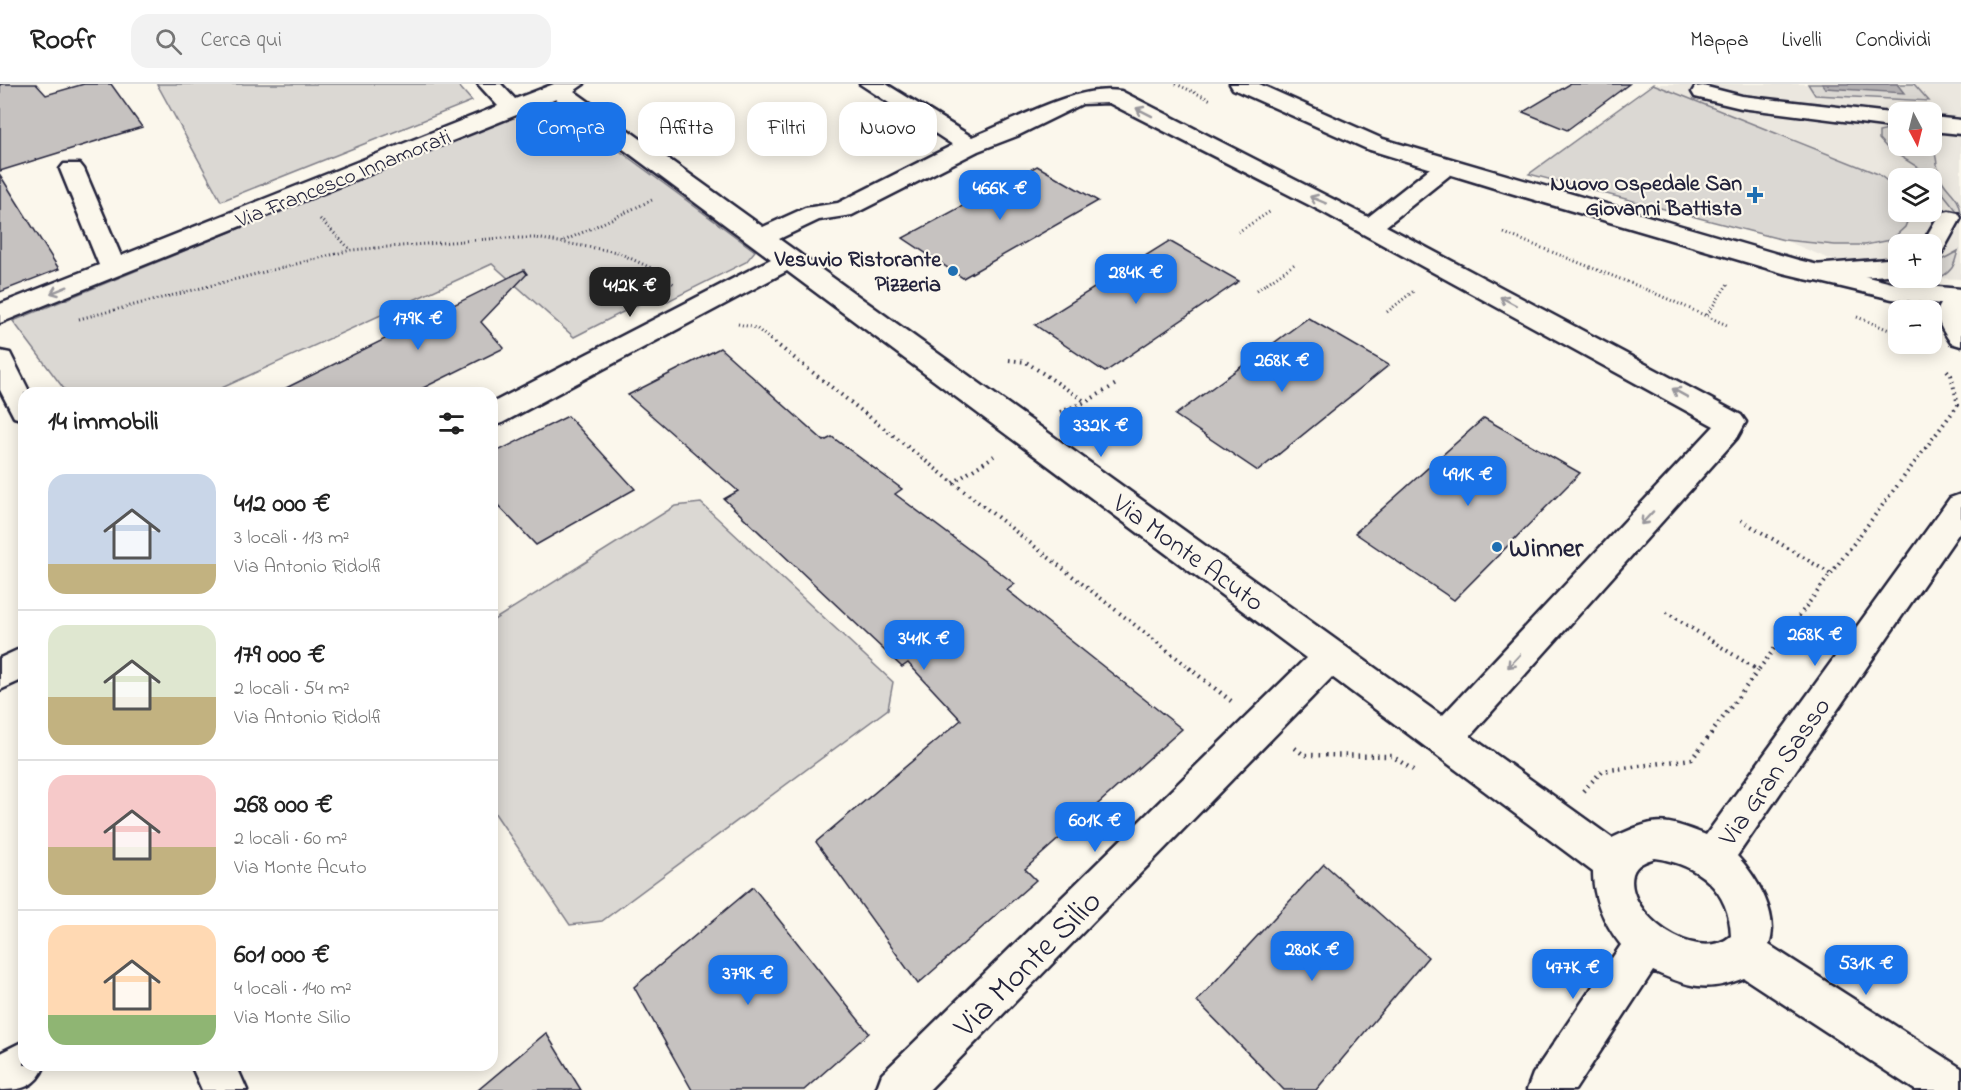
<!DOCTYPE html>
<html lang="it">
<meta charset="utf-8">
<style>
body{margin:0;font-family:"Indie Flower",sans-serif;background:#f2f2f2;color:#222;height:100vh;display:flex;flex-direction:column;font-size:22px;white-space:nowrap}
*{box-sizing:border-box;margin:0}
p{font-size:20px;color:#767676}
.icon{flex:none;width:33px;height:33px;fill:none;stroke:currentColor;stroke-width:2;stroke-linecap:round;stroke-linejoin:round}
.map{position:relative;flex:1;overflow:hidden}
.drawer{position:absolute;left:18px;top:303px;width:480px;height:684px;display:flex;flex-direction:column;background:#fff;border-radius:18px;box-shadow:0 3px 15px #0003}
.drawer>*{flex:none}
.banner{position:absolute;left:516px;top:18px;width:570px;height:54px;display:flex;gap:12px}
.needle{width:39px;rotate:173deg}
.buttons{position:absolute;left:1888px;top:18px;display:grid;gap:12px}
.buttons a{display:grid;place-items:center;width:54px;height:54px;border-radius:12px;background:#fff;box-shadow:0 3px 15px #0003;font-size:30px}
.price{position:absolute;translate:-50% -51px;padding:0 14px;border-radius:12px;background:#1a73e8;color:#fff;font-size:20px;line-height:39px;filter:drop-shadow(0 2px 3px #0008)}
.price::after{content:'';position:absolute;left:50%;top:36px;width:18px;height:14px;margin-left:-9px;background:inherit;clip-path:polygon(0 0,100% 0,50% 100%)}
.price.selected{background:#222;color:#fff}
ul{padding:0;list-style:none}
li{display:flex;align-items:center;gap:18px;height:150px;padding:0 30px}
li+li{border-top:2px solid #e0e0e0}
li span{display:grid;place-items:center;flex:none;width:168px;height:120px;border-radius:18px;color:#555}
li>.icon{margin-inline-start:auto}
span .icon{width:72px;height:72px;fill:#fffc;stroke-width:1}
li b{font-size:26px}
h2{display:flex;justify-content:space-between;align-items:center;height:72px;padding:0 30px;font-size:26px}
.tag{padding:0 21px;border-radius:18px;background:#fff;box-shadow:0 3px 15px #0003;font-size:21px;line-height:54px}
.tag.selected{background:#1a73e8;color:#fff}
header{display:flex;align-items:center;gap:36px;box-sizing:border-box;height:84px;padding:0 30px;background:#fff;border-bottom:2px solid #e0e0e0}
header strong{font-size:28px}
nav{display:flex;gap:33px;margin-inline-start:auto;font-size:21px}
.search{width:420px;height:54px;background:#f2f2f2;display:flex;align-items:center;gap:15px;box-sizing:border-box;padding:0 21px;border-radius:18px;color:#767676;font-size:22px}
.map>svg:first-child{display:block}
</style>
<header>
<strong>Roofr</strong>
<div class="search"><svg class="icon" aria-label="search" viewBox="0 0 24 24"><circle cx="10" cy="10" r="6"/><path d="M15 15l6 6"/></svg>Cerca qui</div>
<nav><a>Mappa</a><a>Livelli</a><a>Condividi</a></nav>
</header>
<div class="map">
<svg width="1961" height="1006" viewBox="0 0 1961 1006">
<rect width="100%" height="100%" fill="#fbf7ec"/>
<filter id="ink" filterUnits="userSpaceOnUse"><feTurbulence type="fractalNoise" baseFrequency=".0167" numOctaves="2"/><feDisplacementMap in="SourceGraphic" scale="12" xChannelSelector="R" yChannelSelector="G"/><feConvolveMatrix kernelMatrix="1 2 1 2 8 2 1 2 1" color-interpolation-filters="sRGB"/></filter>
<g filter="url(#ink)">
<!-- built -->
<path fill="#ebe7df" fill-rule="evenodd" d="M1653 0H1961V195L1937 194 1917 198 1868 191 1784 156 1529 90ZM1899 28H1932V62H1899ZM1899 94H1932V128H1899ZM1899 160H1932V194H1899Z"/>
<!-- green -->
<path fill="#dbd8d3" stroke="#7e7d87" stroke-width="1.5" d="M157 0H457L472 17 221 117Z
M1653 0 1878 90 1899 106V128H1911L1905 143 1891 156 1865 161H1835L1784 156 1529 90Z
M1808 0H1914L1929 17 1815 11Z
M556 20 755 167 746 178 666 218 656 211 574 253 492 180 211 309H67L13 237 541 21Z
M1888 46H1899V62L1932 61C1937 71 1936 79 1939 89 1943 107 1961 109 1961 132L1927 89 1887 64 1879 55V48Z
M1958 167C1956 172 1955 181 1951 185 1933 207 1891 196 1868 191L1899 190V194H1932V181Z
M701 419 893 598 888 625 602 837 570 841 492 725V537L675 422Z"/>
<!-- water -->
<path fill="#b1aeb0" stroke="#787681" stroke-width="1.5" d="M1822 0H1897L1904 9 1825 4Z"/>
<!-- building -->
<path fill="#c6c2c0" stroke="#22223b" stroke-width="1.5" d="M0 0H36L46 11 84 0H111L142 43 0 87Z
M1570 0H1629L1567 46 1523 28Z
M1037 82 1098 117 963 194 903 154Z
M0 91 59 185 0 208Z
M1169 157 1239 197 1105 288 1035 241Z
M524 186 527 190 481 238 504 264 413 309H276Z
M1308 234 1389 281 1258 387 1175 331Z
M720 264 824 357 832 353 902 405 895 410 1015 500 1007 506 1182 645 1025 785 1036 796 918 900 816 758 961 636 908 579 902 583 724 415 738 407 628 311Z
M568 332 635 405 536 461 492 415V370Z
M1484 334 1580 389 1454 516 1355 449Z
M1324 780 1428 873 1316 1006H1284L1197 917Z
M753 803 869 949 804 1006H692L634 903Z
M546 949 581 1006H478Z"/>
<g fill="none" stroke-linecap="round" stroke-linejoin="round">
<!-- minor casing -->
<g stroke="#22223b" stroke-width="5">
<path id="minor" d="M478 0H501L515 15 554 0H584L574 7 763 143 805 124 838 119 953 61 860 0H886L972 53C1015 37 1074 0 1121 7L1368 133 1439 77H1455L1459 82 1455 87 1386 142 1741 331 1746 338 1737 354 1470 652 1612 754C1655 734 1661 733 1706 751L1950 414 1961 410V446L1737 772C1757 793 1780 832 1769 861L1961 984V1006H1915L1744 894C1707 909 1689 903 1653 887L1575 1006H1527L1533 990 1621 861C1604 839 1593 815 1593 788L1332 593 929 1006H876L882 990 1306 574 787 187 502 339 492 342V319L771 175 556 15 0 239V220L99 181 60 85 64 80H80L84 85 121 172 498 22ZM1109 19 1321 127 1714 342 1442 632 779 155 819 136 852 131 978 67 1017 52 1082 20ZM1655 774C1698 780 1730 806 1731 852 1696 882 1623 828 1633 790 1636 780 1646 777 1655 774Z
M1703 2 1742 12 1899 30V44L1741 24 1695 13 1692 8 1695 3Z
M1932 33 1961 36V50L1932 47Z
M1949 127 1958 129 1961 134 1941 170 1932 173V160H1922L1940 129Z
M1899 174V190L1814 197 1805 195 1801 189 1805 183 1814 181Z
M0 267 10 269 30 309H24V336L14 333 0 306Z
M24 563V595L0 606V574Z
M24 957V981H45C36 1003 23 1006 0 1006V969Z
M191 981H236L247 1006H202Z"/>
</g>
<!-- major casing -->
<g stroke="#22223b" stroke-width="5">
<path id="major" d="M1230 0H1259L1383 55 1798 176 1892 199 1961 205V262L1951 259C1944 248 1932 233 1941 220L1892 215 1783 189 1504 107 1367 65 1233 5Z"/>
</g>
<!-- path-far2 -->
<path stroke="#22223b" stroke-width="3" stroke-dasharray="1 3" stroke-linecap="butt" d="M1176 0 1211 16
M320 135 351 166
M1238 148 1271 127
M1504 149 1643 204 1729 242
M564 157 652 116
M1257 206 1296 179
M1387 228 1415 206
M1707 231 1729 198
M1857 233 1899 250
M79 235 351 166 501 154H536L617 168 651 184 674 200
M738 240 756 244 772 257"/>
<!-- path-far1 -->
<path stroke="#22223b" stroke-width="4" stroke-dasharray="1.5 4.5" stroke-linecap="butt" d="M770 255 1191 585
M1009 276 1026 278 1086 318
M1060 328 1086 318 1118 299
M953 399 994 372
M1741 436 1831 490
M1666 528 1756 585
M1759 585 1958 321 1951 291 1945 284"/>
<!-- path -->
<path stroke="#22223b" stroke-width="4.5" stroke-dasharray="1.5 5" stroke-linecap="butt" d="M1189 584 1231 617
M1753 584 1758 587
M1295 664 1304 671 1392 672 1413 686
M1583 707 1602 687 1692 675 1760 584"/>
<!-- minor -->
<use href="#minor" fill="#fbf7ec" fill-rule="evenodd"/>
<!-- major -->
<use href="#major" fill="#fbf7ec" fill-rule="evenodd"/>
</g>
<!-- one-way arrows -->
<defs><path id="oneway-shaft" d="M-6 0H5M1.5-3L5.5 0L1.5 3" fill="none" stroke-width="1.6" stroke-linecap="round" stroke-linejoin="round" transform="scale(1.5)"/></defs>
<g stroke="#99979c">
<use href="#oneway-shaft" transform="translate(1144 28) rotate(-153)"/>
<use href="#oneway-shaft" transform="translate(1318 116) rotate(-157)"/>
<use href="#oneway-shaft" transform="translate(59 206) rotate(158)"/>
<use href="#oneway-shaft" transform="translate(1508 217) rotate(-152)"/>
<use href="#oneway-shaft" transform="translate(1680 309) rotate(-151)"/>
<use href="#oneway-shaft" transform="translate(1647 434) rotate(133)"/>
<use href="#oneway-shaft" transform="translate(1514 577) rotate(133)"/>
</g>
</g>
<!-- markers -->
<g fill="#1f6fb2" stroke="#fbf7ec" stroke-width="2">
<path d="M1752 102h6v6h6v6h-6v6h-6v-6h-6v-6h6z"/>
<circle cx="953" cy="187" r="6"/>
<circle cx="1497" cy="463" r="6"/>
</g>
<g text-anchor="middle" stroke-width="4.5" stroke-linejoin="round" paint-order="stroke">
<!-- far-street labels -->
<g font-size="22" fill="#22223b" stroke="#fbf7ec">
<text transform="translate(343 93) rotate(-22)" y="8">Via Francesco Innamorati</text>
</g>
<!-- far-poi labels -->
<g font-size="22" font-weight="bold" fill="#22223b" stroke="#fbf7ec" text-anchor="end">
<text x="1742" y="106">Nuovo Ospedale San<tspan x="1742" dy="25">Giovanni Battista</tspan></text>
<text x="941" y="182">Vesuvio Ristorante<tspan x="941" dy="25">Pizzeria</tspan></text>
</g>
<!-- poi labels -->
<g font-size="27" font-weight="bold" fill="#22223b" stroke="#fbf7ec" text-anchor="start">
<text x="1509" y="472">Winner</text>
</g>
<!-- street labels -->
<g font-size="27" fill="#22223b" stroke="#fbf7ec">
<text transform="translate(1189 468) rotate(36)" y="9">Via Monte Acuto</text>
<text transform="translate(1774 687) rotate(-55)" y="9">Via Gran Sasso</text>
</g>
<!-- near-street labels -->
<g font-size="33" fill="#22223b" stroke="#fbf7ec">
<text transform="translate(1026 878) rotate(-45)" y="12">Via Monte Silio</text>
</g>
</g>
</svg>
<div class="buttons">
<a><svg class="needle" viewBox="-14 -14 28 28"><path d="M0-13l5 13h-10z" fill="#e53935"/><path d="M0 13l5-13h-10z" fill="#767676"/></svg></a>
<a><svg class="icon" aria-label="layers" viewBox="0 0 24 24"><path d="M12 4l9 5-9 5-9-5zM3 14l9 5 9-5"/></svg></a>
<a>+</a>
<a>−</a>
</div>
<b class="price" style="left:1000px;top:137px">466K €</b>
<b class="price" style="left:1136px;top:221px">284K €</b>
<b class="price selected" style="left:630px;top:234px">412K €</b>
<b class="price" style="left:418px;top:267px">179K €</b>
<b class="price" style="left:1282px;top:309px">268K €</b>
<b class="price" style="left:1101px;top:374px">332K €</b>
<b class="price" style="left:1468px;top:423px">491K €</b>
<b class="price" style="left:1815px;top:583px">268K €</b>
<b class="price" style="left:924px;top:587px">341K €</b>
<b class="price" style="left:1095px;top:769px">601K €</b>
<b class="price" style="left:1312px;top:898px">280K €</b>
<b class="price" style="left:1866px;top:912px">531K €</b>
<b class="price" style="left:1573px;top:916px">477K €</b>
<b class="price" style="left:748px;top:922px">379K €</b>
<div class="banner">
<a class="tag selected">Compra</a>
<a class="tag">Affitta</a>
<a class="tag">Filtri</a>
<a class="tag">Nuovo</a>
</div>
<section class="drawer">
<h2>14 immobili<svg class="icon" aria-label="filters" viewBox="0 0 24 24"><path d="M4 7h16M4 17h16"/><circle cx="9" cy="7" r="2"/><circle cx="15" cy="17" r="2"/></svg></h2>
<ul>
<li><span style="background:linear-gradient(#c9d6e8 75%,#c2b280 0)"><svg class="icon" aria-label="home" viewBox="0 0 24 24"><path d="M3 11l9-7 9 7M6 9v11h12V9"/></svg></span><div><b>412 000 €</b><p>3 locali · 113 m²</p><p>Via Antonio Ridolfi</p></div></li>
<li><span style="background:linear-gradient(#dfe7d0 60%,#c2b280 0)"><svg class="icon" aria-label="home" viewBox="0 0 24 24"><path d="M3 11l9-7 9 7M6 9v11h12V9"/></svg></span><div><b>179 000 €</b><p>2 locali · 54 m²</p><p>Via Antonio Ridolfi</p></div></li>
<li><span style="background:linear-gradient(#f6c9c9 60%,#c2b280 0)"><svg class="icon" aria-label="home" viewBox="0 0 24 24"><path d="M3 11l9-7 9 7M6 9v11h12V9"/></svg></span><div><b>268 000 €</b><p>2 locali · 60 m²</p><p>Via Monte Acuto</p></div></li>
<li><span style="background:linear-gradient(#ffd9b3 75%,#8fb573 0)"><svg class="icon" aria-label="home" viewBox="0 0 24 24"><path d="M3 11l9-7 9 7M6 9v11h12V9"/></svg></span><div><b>601 000 €</b><p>4 locali · 140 m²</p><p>Via Monte Silio</p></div></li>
</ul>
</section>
</div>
